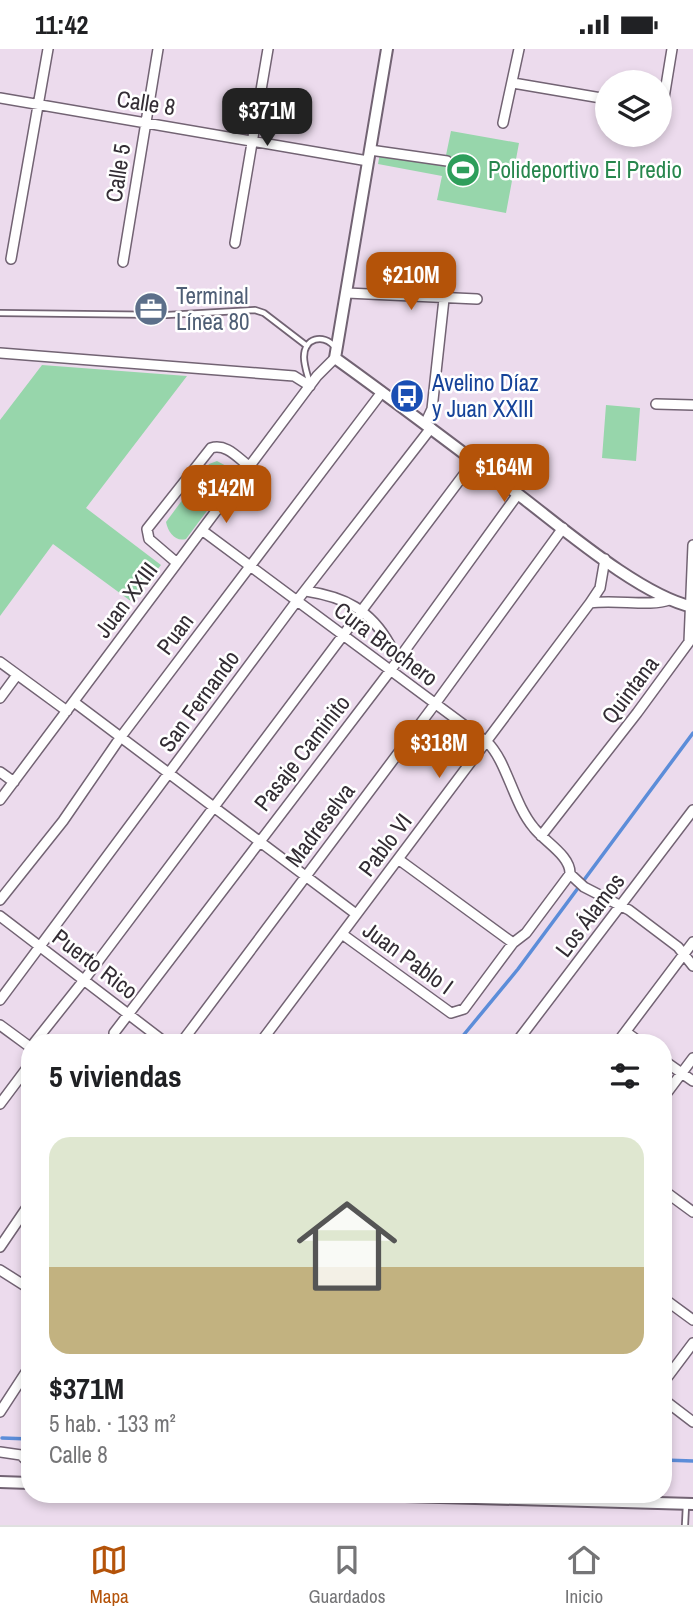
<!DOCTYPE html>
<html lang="es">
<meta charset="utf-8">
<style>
body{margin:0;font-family:"Archivo Narrow",sans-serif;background:#f6f6f6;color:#202124;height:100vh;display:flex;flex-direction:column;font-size:26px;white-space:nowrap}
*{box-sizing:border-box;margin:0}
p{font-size:23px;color:#757577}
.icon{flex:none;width:38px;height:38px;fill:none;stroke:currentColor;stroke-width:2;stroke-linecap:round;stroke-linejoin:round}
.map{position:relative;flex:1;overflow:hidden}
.sheet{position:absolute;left:21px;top:985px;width:651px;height:469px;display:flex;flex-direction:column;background:#fff;border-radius:28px;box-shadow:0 4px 10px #0003}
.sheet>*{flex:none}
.controls{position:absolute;left:595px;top:21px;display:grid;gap:14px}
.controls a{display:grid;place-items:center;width:77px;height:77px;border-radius:50%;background:#fff;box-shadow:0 4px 10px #0003;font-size:35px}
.price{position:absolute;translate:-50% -60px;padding:0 16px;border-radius:14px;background:#b45309;color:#fff;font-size:23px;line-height:46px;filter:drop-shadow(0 2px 4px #0008)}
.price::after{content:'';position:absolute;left:50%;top:42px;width:21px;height:16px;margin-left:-10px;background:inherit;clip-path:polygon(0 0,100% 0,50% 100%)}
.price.on{background:#222;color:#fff}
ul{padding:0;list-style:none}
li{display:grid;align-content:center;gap:14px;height:371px;padding:0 28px}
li+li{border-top:2px solid #e0e0e0}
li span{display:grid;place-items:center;height:217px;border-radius:21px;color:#555}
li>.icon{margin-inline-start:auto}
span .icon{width:126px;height:126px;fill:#fffc;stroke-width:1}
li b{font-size:30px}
h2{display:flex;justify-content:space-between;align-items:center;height:84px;padding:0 28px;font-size:30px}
.status{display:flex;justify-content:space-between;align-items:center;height:49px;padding:0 35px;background:#fff;direction:ltr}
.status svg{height:19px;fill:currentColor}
.menu{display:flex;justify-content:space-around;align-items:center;height:98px;border-top:2px solid #e0e0e0;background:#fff;font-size:19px;color:#757577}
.menu a{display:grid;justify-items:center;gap:4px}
.menu .on{color:#b45309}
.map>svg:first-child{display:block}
</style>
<div class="status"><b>11:42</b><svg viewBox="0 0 49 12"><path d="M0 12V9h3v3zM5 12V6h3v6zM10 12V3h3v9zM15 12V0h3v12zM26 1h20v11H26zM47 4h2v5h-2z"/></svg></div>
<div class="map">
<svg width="693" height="1476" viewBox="0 0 693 1476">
<rect width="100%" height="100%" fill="#ecdbed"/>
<!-- green -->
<path fill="#97d6ab" d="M451 82 519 94 506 164 437 151 442 127 378 115 380 104 444 116Z
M42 316 187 327 86 459 161 516 132 553 53 495 0 567V371Z
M606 356 640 359 636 412 602 409Z
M217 412 230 419 233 427 186 490C175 493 168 483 166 473L209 415Z"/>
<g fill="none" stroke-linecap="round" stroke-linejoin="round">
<!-- stream -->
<path stroke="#5c8dd9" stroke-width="3.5" d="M457 994 518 920 693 684
M2 1389 30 1390
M663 1411 693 1412"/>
<!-- service casing -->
<g stroke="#726373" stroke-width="8">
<path id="service" d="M0 264 167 266 255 261 264 264 307 297
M310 336C308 327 304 317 304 308 304 289 323 284 335 298
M685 1476 686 1456"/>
</g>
<!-- minor casing -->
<g stroke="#726373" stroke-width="12">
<path id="minor" d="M513 34 607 50
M0 49 368 112
M660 59 663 55 672 0
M503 74 519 0
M370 101 447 112
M235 194 268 0
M11 210 48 0
M123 213 158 0
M347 244 477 250
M0 304 294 327 310 337
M656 355 693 356
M425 375 432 360 444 250
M203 482 487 693C507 712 513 754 534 779 545 793 571 807 570 825
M177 514 149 490 147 480 211 399C226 394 238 409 250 418
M306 542C344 548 370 560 390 596 392 600 394 606 397 610
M590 554 600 539 605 510
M0 613 67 662
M0 649 17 626
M74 653 356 865
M0 723 14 733
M0 751 317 327 335 309
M541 787 637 664 689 593 693 496
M398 810 513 894
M570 825 584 838 629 861 678 898 693 917
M0 851 63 772 120 689 382 343
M0 867 166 994
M342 885 451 964 464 960 513 894 526 884 570 825
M0 951 296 553 431 379
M0 976 30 998
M626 983 641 994
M114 984 390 622 518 445
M34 994 84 931 474 412
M181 994 435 655 563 479
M260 994 590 554C614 550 651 558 669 551
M516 994 693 761
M617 994 693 893
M663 1011 693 1032
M663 1049 693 1009
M0 1055 30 1015
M663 1141 693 1163
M0 1198 30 1154
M0 1221 30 1240
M663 1249 693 1271
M663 1334 693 1294
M663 1350 693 1373
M0 1363 30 1317
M0 1403 21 1406 30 1415"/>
</g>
<!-- tertiary casing -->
<g stroke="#726373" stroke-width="14">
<path id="tertiary" d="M387 0 335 309C399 355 461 402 523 449 566 482 642 547 693 558
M0 1433 30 1434
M370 1446 693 1455"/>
</g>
<!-- service -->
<use href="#service" stroke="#fff" stroke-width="4.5"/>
<!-- minor -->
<use href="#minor" stroke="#fff" stroke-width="9"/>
<!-- tertiary -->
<use href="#tertiary" stroke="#fff" stroke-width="10"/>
</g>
<!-- icons -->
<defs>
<g id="stadium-disc" transform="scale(1.75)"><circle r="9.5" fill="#2e9e5b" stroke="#fff"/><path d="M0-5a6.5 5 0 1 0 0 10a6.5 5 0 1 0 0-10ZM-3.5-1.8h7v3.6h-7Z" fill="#fff"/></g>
<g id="office-disc" transform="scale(1.75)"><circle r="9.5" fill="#5c6f8a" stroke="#fff"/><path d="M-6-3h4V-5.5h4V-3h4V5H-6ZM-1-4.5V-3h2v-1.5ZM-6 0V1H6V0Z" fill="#fff"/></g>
<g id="bus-disc" transform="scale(1.75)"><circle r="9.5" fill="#1a4fb4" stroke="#fff"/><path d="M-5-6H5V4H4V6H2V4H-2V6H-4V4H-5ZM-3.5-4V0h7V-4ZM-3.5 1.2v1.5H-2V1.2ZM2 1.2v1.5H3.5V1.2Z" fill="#fff"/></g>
</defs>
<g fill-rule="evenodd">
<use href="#stadium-disc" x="463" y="121"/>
<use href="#office-disc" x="151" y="260"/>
<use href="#bus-disc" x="407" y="347"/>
</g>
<g text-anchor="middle" stroke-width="5" stroke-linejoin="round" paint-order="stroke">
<!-- street labels -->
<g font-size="23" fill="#332d34" stroke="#fff">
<text transform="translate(146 54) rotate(9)" y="8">Calle 8</text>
<text transform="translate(118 124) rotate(-81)" y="8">Calle 5</text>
<text transform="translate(126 551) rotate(-53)" y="8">Juan XXIII</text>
<text transform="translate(175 585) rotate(-53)" y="8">Puan</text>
<text transform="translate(386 595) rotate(37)" y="8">Cura Brochero</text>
<text transform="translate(630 641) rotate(-53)" y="8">Quintana</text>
<text transform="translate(199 652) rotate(-54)" y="8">San Fernando</text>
<text transform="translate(302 704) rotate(-52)" y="8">Pasaje Caminito</text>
<text transform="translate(320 776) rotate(-53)" y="8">Madreselva</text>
<text transform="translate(385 796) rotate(-53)" y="8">Pablo VI</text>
<text transform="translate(590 866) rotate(-53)" y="8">Los Álamos</text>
<text transform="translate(408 909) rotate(36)" y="8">Juan Pablo I</text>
<text transform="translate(95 915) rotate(37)" y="8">Puerto Rico</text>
</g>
<!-- leisure labels -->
<g font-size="23" fill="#27864d" stroke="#fff" text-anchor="start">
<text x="488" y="129">Polideportivo El Predio</text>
</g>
<!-- service labels -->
<g font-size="23" fill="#4e5e75" stroke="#fff" text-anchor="start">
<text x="176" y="255">Terminal<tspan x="176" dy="26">Línea 80</tspan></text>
</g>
<!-- transit labels -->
<g font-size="23" fill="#164399" stroke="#fff" text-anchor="start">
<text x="432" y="342">Avelino Díaz<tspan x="432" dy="26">y Juan XXIII</tspan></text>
</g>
</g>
</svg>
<div class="controls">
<a><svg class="icon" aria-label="layers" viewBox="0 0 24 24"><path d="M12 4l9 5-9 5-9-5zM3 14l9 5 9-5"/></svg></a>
</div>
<b class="price on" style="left:267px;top:99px">$371M</b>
<b class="price" style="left:411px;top:263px">$210M</b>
<b class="price" style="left:504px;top:455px">$164M</b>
<b class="price" style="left:226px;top:476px">$142M</b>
<b class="price" style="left:439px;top:731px">$318M</b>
<section class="sheet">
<h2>5 viviendas<svg class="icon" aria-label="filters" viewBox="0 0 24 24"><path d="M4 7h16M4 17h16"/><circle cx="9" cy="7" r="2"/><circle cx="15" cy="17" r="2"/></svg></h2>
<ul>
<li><span style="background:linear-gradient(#dfe7d0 60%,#c2b280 0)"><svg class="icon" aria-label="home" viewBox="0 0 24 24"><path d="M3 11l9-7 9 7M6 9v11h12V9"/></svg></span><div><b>$371M</b><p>5 hab. · 133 m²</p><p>Calle 8</p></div></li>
</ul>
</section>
</div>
<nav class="menu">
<a class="on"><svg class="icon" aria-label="map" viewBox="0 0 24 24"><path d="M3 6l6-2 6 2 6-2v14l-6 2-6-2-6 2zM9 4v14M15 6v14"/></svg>Mapa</a>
<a><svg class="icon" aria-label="saved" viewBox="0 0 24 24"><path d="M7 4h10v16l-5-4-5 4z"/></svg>Guardados</a>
<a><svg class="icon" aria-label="home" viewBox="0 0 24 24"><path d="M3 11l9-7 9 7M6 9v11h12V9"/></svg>Inicio</a>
</nav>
